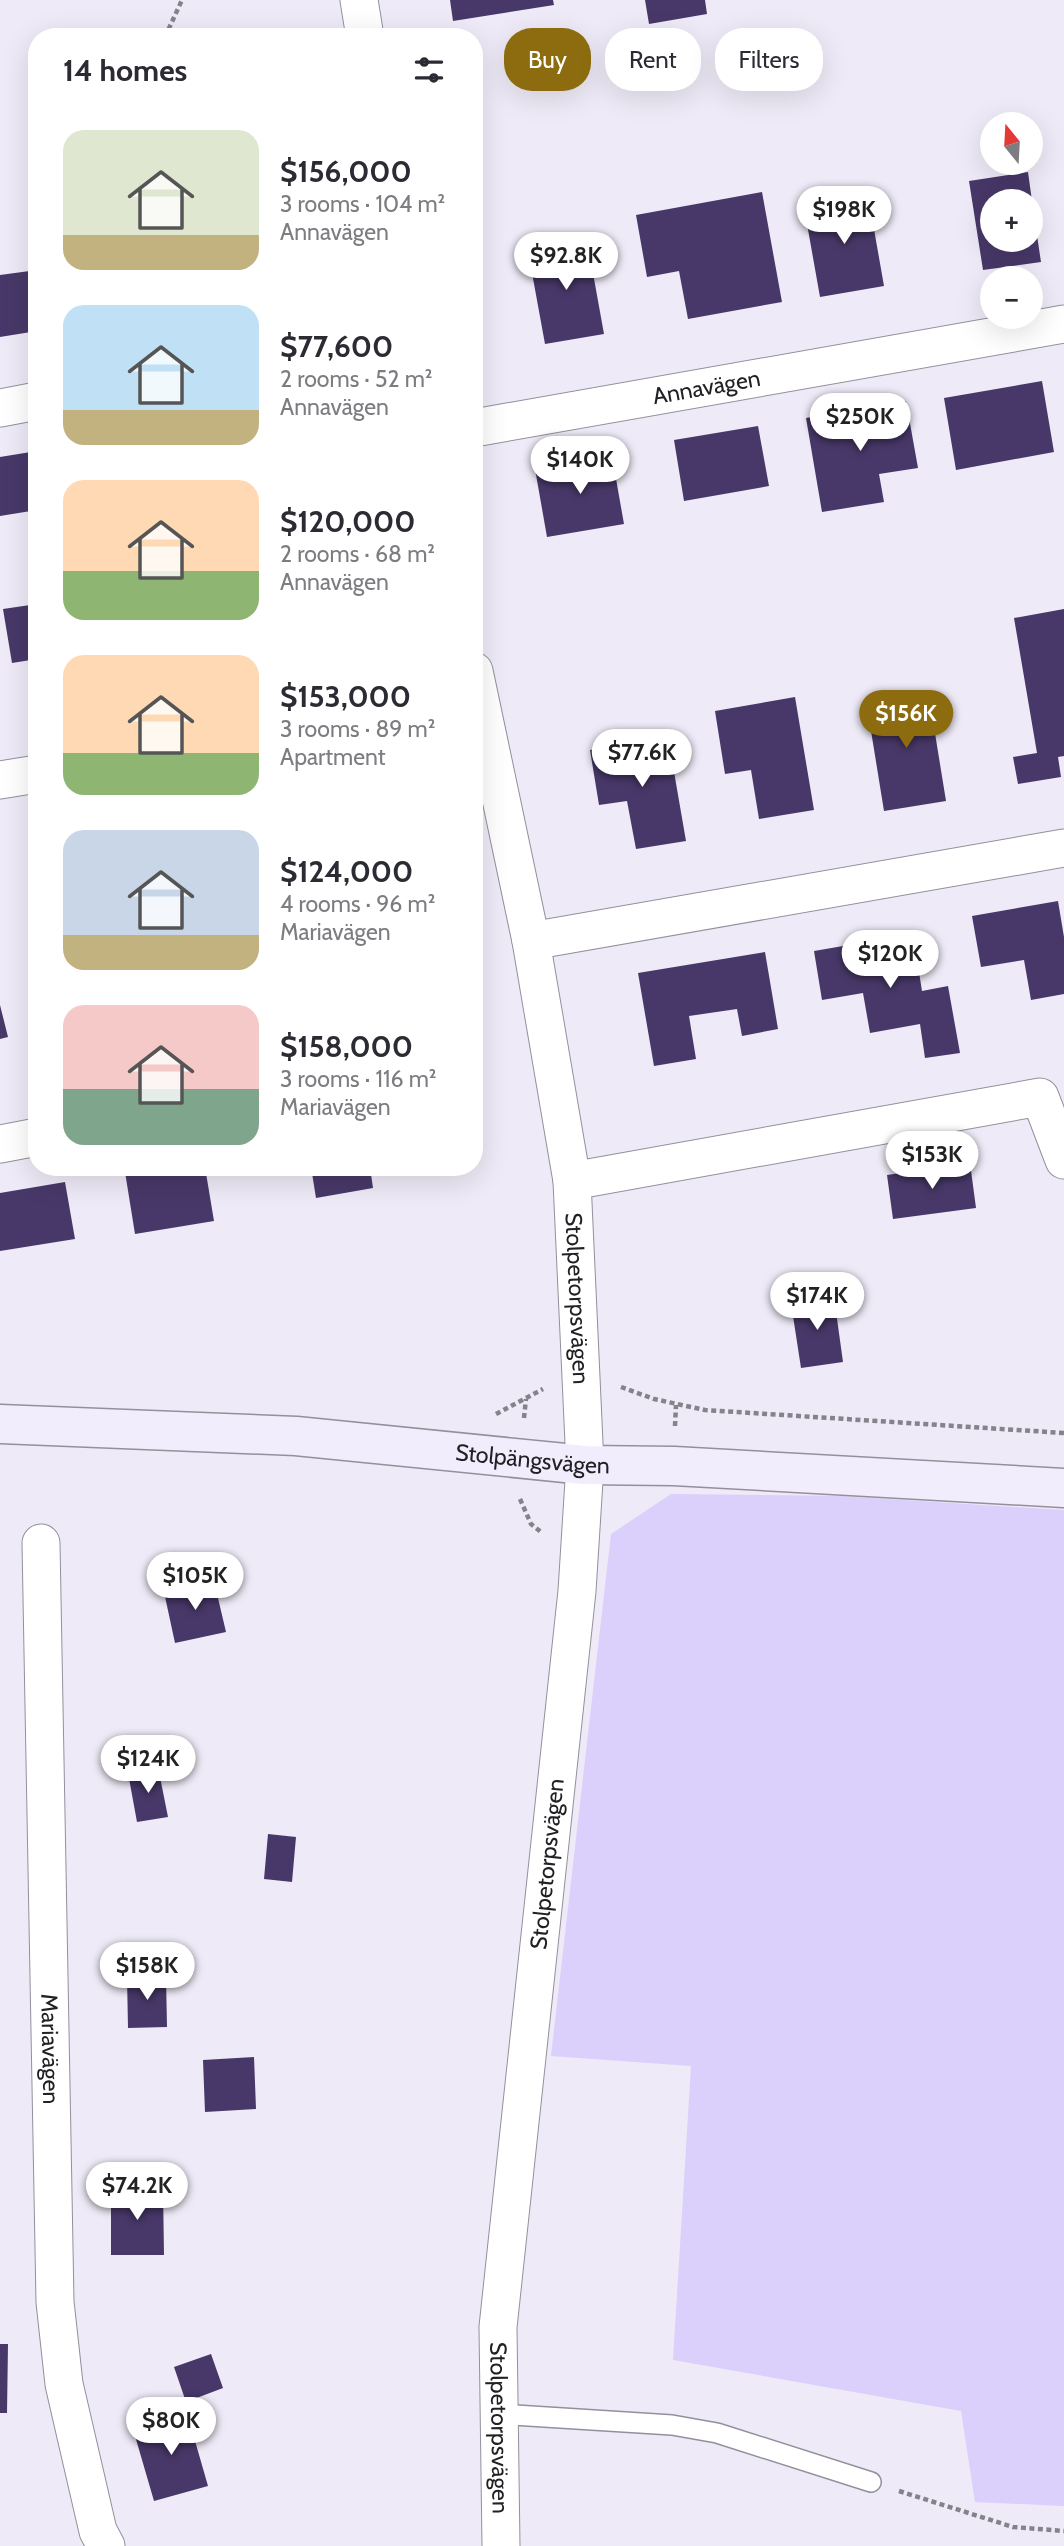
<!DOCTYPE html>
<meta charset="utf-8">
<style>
body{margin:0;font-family:Cabin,sans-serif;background:#f2f2f3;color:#2b2b33;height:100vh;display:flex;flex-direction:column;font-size:26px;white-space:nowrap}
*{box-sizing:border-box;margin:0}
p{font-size:23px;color:#7c7c81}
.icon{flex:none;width:38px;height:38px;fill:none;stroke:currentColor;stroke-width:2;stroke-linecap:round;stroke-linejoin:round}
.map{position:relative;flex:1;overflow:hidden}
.side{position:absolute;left:28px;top:28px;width:455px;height:1148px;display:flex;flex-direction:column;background:#fff;border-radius:28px;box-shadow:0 7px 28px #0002}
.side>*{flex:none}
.guide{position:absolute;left:504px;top:28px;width:455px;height:63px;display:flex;gap:14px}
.needle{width:46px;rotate:342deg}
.tools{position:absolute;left:980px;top:112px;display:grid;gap:14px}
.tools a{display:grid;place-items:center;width:63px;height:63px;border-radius:50%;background:#fff;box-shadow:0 7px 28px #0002;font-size:35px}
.price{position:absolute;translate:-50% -60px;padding:0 16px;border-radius:24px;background:#fff;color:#222;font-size:23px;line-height:46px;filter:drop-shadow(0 2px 4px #0008)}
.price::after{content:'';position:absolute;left:50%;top:42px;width:21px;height:16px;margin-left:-10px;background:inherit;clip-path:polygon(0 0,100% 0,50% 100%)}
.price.on{background:#8c6c0e;color:#fff}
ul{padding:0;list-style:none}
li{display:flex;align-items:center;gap:21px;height:175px;padding:0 35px}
li span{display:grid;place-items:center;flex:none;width:196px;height:140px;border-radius:21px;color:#555}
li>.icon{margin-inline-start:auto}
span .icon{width:84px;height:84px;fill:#fffc;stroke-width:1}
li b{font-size:30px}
h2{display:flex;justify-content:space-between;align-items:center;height:84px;padding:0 35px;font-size:30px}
.chip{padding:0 24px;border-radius:28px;background:#fff;box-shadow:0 7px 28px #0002;font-size:24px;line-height:63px}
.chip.on{background:#8c6c0e;color:#fff}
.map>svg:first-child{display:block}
</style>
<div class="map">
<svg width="1064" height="2546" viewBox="0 0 1064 2546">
<rect width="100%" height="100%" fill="#eeeaf7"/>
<!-- green -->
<path fill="#dbcffc" d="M671 1494 840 1496 1064 1510V2506L975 2502 961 2411 673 2360 691 2066 551 2056 611 1534Z"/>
<!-- building -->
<path fill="#483869" d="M450 0H553L554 5 453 21Z
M645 0H705L707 14 649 24Z
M1028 172 1032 201H992V240H1031L1032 202 1041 262 983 270 969 181Z
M762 192 782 302 688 319 679 271 647 277 636 215Z
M868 195 884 286 820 297 804 207Z
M587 240 604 334 545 344 528 251Z
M37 270V331L0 337V275Z
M1042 381 1054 452 956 470 944 398Z
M906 401 918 468 879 474 884 502 822 512 806 418Z
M758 426 769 486 684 501 674 440Z
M37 451V510L0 516V457Z
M612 456 624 524 547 537 535 469Z
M37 604V659L12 663 3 609Z
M1064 609V756L1058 757 1061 777 1018 784 1013 757 1037 753 1014 618Z
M928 690 946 801 884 811 866 700Z
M795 697 814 810 759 819 751 770 725 774 715 711Z
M668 737 686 841 636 849 627 801 599 805 590 750Z
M1058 901 1064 937V994L1031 1000 1024 960 981 967 972 916Z
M913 934 922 991 948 986 960 1053 925 1058 920 1024 870 1033 863 993 822 1000 814 951Z
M765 952 778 1029 742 1036 737 1009 689 1016 696 1059 654 1066 638 973Z
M0 1005 8 1037 0 1039Z
M970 1163 976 1208 893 1219 887 1175Z
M157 1167H205L214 1221 135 1234 125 1172Z
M311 1167H370L373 1188 316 1198Z
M65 1182 75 1239 0 1251V1193Z
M834 1297 843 1362 801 1368 791 1303Z
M214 1581 226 1632 175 1643 164 1592Z
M158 1767 168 1817 137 1822 128 1773Z
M268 1834 296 1837 292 1882 264 1879Z
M127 1977H166L167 2027 128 2028Z
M254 2057 256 2109 205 2112 203 2060Z
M163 2189 164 2255H111V2190Z
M0 2344H8L7 2413H0Z
M211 2354 223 2388 186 2402 174 2367Z
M187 2413 208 2486 154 2501 133 2429Z"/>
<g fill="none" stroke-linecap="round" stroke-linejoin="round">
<!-- service casing -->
<g stroke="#93909b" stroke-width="22">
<path id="service" d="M498 2414 672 2425 717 2433 871 2482"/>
</g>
<!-- minor casing -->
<g stroke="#93909b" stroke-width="39">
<g id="minor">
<path d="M359 0 365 37"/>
<path d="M0 408 37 401"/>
<path id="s1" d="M474 428 1064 324"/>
<path id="s2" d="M474 671 531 941 572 1181 585 1465 577 1591 498 2327 501 2546"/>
<path d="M0 780 37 774"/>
<path d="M531 941 1064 848"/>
<path d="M0 1144 37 1137"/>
<path d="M572 1181 1040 1097 1064 1160"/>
<path id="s3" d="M41 1543 55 2302 64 2384 98 2531 106 2546"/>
</g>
</g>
<!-- secondary casing -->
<g stroke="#93909b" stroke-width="41">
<g id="secondary">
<path id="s4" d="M0 1424 296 1436 585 1465 674 1466 1064 1488"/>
</g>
</g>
<!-- path -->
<path stroke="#84828a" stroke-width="4.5" stroke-dasharray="5 3.5" stroke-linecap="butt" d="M165 37 182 0
M621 1387 654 1399 705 1410 1064 1433
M496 1414 543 1389
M524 1418 526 1399
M675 1426 676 1405
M520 1499 531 1524 541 1532
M899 2491 1013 2527 1064 2531"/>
<!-- service -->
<use href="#service" stroke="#fff" stroke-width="19"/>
<!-- minor -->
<use href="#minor" stroke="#fff" stroke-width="37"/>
<!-- secondary -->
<use href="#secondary" stroke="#f2edfd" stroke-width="38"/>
</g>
<g text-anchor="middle" stroke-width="7" stroke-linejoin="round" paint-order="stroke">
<!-- street labels -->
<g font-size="23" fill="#212024" stroke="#fff">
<text dy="8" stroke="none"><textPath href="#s1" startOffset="236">Annavägen</textPath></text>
<text dy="8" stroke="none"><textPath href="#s2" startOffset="637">Stolpetorpsvägen</textPath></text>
<text dy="8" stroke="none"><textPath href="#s4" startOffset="534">Stolpängsvägen</textPath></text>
<text transform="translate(547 1864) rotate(-84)" y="8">Stolpetorpsvägen</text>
<text dy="8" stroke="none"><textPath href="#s3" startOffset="506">Mariavägen</textPath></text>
<text dy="8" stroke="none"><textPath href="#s2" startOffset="1771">Stolpetorpsvägen</textPath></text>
</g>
</g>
</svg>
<div class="tools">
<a><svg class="needle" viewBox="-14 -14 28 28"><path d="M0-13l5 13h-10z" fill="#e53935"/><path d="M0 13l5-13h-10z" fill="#7c7c81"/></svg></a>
<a>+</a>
<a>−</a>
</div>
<b class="price" style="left:844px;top:246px">$198K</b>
<b class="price" style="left:566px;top:292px">$92.8K</b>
<b class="price" style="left:860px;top:453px">$250K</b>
<b class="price" style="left:580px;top:496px">$140K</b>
<b class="price on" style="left:906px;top:750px">$156K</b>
<b class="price" style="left:642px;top:789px">$77.6K</b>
<b class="price" style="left:890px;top:990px">$120K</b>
<b class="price" style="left:932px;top:1191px">$153K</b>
<b class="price" style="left:817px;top:1332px">$174K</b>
<b class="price" style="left:195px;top:1612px">$105K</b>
<b class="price" style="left:148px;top:1795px">$124K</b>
<b class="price" style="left:147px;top:2002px">$158K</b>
<b class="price" style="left:137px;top:2222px">$74.2K</b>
<b class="price" style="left:171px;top:2457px">$80K</b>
<div class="guide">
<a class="chip on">Buy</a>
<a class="chip">Rent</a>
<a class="chip">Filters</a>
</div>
<section class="side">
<h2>14 homes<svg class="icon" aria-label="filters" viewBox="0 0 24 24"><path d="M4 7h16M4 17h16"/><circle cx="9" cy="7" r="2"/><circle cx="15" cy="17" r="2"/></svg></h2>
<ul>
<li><span style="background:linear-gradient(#dfe7d0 75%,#c2b280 0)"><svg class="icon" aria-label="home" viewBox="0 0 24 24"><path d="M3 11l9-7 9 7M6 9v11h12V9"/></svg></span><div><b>$156,000</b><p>3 rooms · 104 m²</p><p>Annavägen</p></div></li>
<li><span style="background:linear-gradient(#bfe0f5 75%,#c2b280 0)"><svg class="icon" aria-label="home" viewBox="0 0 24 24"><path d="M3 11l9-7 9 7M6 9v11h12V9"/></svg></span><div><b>$77,600</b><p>2 rooms · 52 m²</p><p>Annavägen</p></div></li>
<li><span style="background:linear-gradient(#ffd9b3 65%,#8fb573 0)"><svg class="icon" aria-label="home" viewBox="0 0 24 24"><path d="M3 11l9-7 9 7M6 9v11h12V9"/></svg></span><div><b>$120,000</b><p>2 rooms · 68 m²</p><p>Annavägen</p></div></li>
<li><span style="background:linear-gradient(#ffd9b3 70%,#8fb573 0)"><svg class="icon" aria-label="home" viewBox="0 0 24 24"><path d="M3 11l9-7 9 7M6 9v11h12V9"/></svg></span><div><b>$153,000</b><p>3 rooms · 89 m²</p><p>Apartment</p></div></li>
<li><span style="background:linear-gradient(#c9d6e8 75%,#c2b280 0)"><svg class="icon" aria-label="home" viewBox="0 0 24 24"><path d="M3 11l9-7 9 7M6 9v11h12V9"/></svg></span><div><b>$124,000</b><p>4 rooms · 96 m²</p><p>Mariavägen</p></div></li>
<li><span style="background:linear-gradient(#f6c9c9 60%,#7fa58c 0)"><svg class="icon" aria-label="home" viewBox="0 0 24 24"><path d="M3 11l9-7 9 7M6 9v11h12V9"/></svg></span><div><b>$158,000</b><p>3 rooms · 116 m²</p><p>Mariavägen</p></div></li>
</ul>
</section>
</div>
